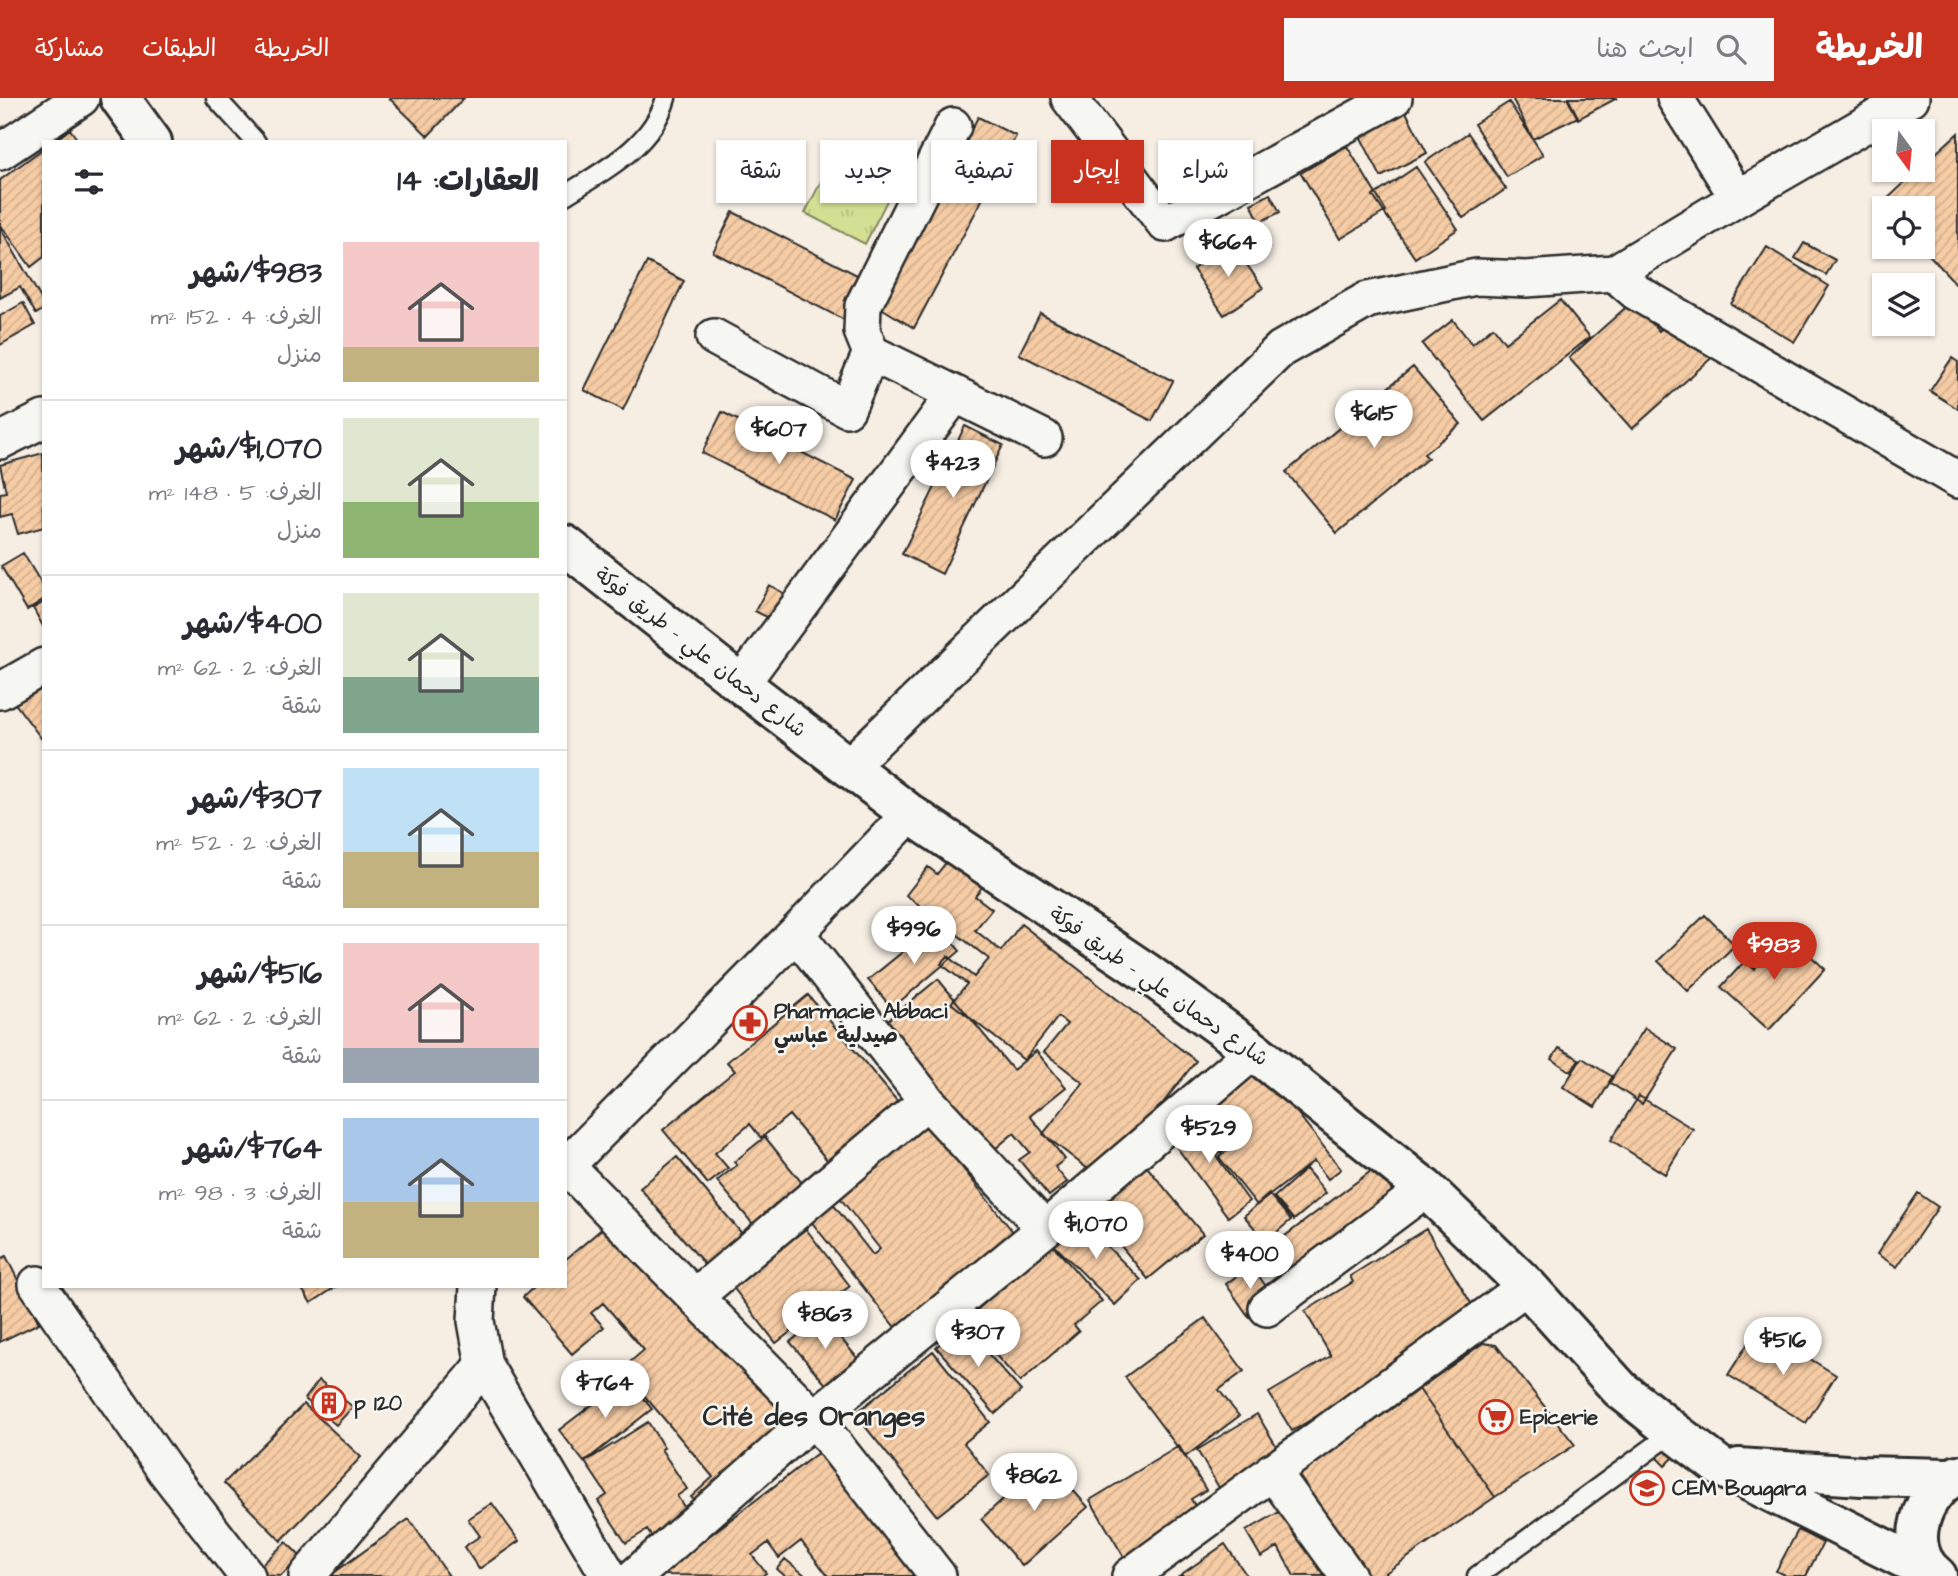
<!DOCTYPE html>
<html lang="ar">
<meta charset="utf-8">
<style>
body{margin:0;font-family:"Architects Daughter","Playpen Sans Arabic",sans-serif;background:#f7f7f7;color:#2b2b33;direction:rtl;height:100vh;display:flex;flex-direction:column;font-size:26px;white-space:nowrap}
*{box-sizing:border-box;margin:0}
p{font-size:23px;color:#7c7c81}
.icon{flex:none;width:38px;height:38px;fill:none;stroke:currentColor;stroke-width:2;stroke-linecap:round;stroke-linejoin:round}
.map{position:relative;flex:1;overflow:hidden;direction:ltr}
.side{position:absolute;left:42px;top:42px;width:525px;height:1148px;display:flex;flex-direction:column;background:#fff;border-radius:0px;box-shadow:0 2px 5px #0004;direction:rtl}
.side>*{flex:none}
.hud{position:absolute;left:588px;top:42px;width:665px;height:63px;direction:rtl;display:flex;gap:14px}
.needle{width:46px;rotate:165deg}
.fabs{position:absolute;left:1872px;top:21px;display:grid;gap:14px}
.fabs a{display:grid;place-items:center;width:63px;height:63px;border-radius:0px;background:#fff;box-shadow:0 2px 5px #0004;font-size:35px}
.price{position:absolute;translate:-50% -60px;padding:0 16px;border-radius:24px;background:#fff;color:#222;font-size:23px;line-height:46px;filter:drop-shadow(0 2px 4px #0008)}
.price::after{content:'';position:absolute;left:50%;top:42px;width:21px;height:16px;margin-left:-10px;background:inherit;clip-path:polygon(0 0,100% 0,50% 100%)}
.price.current{background:#c8321e;color:#fff}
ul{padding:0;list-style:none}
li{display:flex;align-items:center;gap:21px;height:175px;padding:0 28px}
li+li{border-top:2px solid #e1e1e2}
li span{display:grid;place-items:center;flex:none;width:196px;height:140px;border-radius:0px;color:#555}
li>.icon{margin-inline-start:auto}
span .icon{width:84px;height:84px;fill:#fffc;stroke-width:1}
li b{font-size:30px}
h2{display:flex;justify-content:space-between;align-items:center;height:84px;padding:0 28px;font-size:30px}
.pill{padding:0 24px;border-radius:0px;background:#fff;box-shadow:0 2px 5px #0004;font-size:24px;line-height:63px}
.pill.current{background:#c8321e;color:#fff}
header{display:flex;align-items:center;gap:42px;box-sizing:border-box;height:98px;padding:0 35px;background:#c8321e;color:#fff}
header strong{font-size:33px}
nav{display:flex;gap:38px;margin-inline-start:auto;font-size:24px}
.search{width:490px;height:63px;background:#f7f7f7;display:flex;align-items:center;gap:18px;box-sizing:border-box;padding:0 24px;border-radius:0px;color:#7c7c81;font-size:26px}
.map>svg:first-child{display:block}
</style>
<header>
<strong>الخريطة</strong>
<div class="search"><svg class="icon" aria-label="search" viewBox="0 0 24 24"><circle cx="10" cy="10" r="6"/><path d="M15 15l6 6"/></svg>ابحث هنا</div>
<nav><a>الخريطة</a><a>الطبقات</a><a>مشاركة</a></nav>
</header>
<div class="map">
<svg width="1958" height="1478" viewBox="0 0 1958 1478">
<defs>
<pattern id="grass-tufts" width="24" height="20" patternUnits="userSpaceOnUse" patternTransform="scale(1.75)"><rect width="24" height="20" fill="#d3e093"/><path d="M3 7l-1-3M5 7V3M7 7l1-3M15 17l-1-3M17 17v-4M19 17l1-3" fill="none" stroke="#b5c07f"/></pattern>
<pattern id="building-hatch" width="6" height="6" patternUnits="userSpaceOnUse" patternTransform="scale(1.75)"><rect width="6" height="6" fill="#f6cca5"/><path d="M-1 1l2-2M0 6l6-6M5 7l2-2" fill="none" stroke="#d3af8e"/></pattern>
</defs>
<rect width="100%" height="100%" fill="#f6eee3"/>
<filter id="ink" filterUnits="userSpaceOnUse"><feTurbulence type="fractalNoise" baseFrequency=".0143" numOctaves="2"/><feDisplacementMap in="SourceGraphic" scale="14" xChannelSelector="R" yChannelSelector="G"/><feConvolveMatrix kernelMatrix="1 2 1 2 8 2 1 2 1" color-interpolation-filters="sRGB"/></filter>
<g filter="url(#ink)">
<!-- grass -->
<path fill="url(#grass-tufts)" stroke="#7f865f" stroke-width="2" d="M838 50 898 81 865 146 805 115Z"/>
<!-- building -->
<path fill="url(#building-hatch)" stroke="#2b2b2b" stroke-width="2" d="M389 0H464L428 38Z
M1512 0H1568L1578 19 1533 41Z
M1567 0H1617L1578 21Z
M1509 4 1543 57 1507 79 1474 26Z
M1405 12 1427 55 1381 79 1359 36Z
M978 19 1016 38 914 230 878 208Z
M70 31 79 44H53Z
M1468 35 1506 91 1463 120 1425 64Z
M1958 35V188L1922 149 1923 110H1886L1882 106 1918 72H1923V67Z
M1347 48 1386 113 1340 141 1301 75Z
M44 50V159L31 169 0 126V82Z
M1416 69 1458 131 1415 160 1373 98Z
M1270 96 1280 114 1260 124 1251 106Z
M733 114 867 182 846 223 713 154Z
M0 129 44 206V211L36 216 20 189 0 200Z
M1232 145 1263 190 1224 217 1193 171Z
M1804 145 1835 162 1826 177 1795 160Z
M1767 149 1829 188 1794 244 1731 206Z
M647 164 684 183 623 312 584 292Z
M1560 202 1590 239 1484 323 1422 246 1453 222 1472 246 1493 229 1505 245Z
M1633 203 1659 233 1680 214 1717 255 1632 331 1569 260Z
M23 205 35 227 0 247V218Z
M1040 215 1173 283 1152 323 1019 256Z
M1952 260 1958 264V311L1930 293Z
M1413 269 1461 326 1424 356 1428 360 1337 435 1286 374Z
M722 314 856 382 835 422 702 355Z
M965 328 1003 347 942 476 902 456Z
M43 355 44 429 18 436 12 416 0 419V395L6 394 0 367Z
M23 455 44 490V501L27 512 1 468Z
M769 487 796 502 782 527 755 513Z
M44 504V530L33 510Z
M44 578V644L2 588Z
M952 757 987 783 975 798 992 811 975 832 1001 853 1021 826 1196 963 1102 1082 1043 1036 1083 985 1044 954 1067 926 1058 919 1024 962 951 905 967 886 941 866 948 858 974 879 989 861 906 797 928 769 937 776Z
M1705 817 1735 847 1688 893 1658 863Z
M937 826 960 853 892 910 868 882Z
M1787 836 1825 871 1769 932 1721 889 1745 863 1754 871Z
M938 881 1013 972 1036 953 1066 989 1030 1018 1065 1061 1055 1069 1067 1084 1049 1098 1019 1062 1030 1054 1014 1035 989 1056 883 926Z
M808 897 903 1010 833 1069 789 1017 761 1040 750 1026 715 1055 728 1070 708 1086 663 1032 735 973 727 964Z
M1645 930 1677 951 1642 1006 1609 984Z
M1559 950 1579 961 1571 974 1552 961Z
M1582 960 1613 979 1595 1009 1563 989Z
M1260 967 1341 1071 1328 1081 1314 1063 1257 1107 1219 1059 1232 1049 1203 1011Z
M1639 998 1693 1031 1665 1076 1611 1042Z
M1200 1018 1225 1051 1216 1058 1249 1103 1228 1119 1170 1040Z
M927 1025 1017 1139 898 1233 810 1122 832 1105 873 1157 880 1151 837 1096Z
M765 1039 807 1091 757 1131 717 1083 737 1067 734 1064Z
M677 1059 749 1144 712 1175 640 1090Z
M1143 1064 1203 1136 1148 1181 1089 1109Z
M1375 1070 1405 1110 1295 1193 1265 1153Z
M1306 1071 1326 1095 1294 1122 1274 1099Z
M1918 1095 1938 1109 1897 1169 1877 1156Z
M1269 1096 1291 1122 1266 1143 1244 1118Z
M617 1118 798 1327 701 1410 691 1399 713 1379 622 1271 644 1252 603 1205 591 1215 604 1229 572 1256 523 1199 535 1188H565V1162Z
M1078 1119 1141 1182 1115 1207 1052 1145Z
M806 1131 850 1188 776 1245 732 1188Z
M1426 1131 1480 1220 1292 1333 1269 1295 1331 1258 1305 1213 1353 1184 1350 1178Z
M1051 1145 1102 1203 1074 1227 1079 1233 1020 1284 965 1223Z
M6 1158 39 1225 0 1244V1161Z
M1251 1167 1275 1201 1249 1219 1226 1186Z
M300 1188H337L311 1205Z
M822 1218 859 1262 828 1289 790 1244Z
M1205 1220 1244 1273 1219 1292 1239 1318 1185 1359 1125 1279Z
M962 1226 1021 1293 995 1316 936 1249Z
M1752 1239 1768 1250 1775 1239 1836 1277 1806 1325 1728 1277Z
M1483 1245 1496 1247 1575 1347 1495 1399 1419 1291Z
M933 1253 990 1324 964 1345 989 1377 937 1418 855 1316Z
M627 1280 652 1311 584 1364 559 1332Z
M319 1282 353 1309 336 1327 305 1301Z
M1419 1291 1495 1399 1381 1478H1366L1295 1380Z
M304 1306 361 1359 281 1443 224 1385Z
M1257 1316 1286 1364 1225 1400 1197 1352Z
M648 1324 664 1350 661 1351 687 1391 677 1398 692 1421 656 1445 647 1432 626 1445 598 1403 607 1397 585 1364Z
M832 1344 935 1478H828L801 1443 779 1460 768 1445 752 1457 766 1475 762 1478 658 1477Z
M1179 1348 1206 1392 1191 1401 1206 1426 1131 1471 1090 1402Z
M1665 1350 1674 1359 1665 1368 1656 1359Z
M1046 1362 1088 1409 1022 1468 981 1421Z
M492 1405 519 1443 479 1471 464 1449 480 1438 468 1421Z
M1293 1406 1334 1478H1294L1278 1449 1261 1459 1246 1433Z
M409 1421 449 1478H332L331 1477Z
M1798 1432 1823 1445 1806 1478H1786L1776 1473Z
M286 1444 301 1459 281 1478 251 1477Z
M1225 1446 1247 1478H1179Z
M785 1461 806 1478H785L777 1471Z"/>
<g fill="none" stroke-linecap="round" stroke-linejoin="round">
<!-- service casing -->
<g stroke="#2b2b2b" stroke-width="23">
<path id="service" d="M216 0 256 44
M565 97C605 72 652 48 666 0
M1477 1478 1674 1334"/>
</g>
<!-- minor casing -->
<g stroke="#2b2b2b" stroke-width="40">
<path id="minor" d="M1069 0 1165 126 1394 0
M1675 0 1738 100
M0 54 81 0
M1614 175 1738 100 1911 0
M714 239 847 311 871 255 955 296 741 586
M871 255 862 233 863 208 953 28
M955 296 1044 340
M0 343 44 321
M0 593 44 568
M848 669 1281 251 1367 202 1476 179 1526 181 1614 175 1636 194 1958 382
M796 835 927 1003 1045 1131
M566 1068 814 1320 938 1478
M565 1069 796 835 910 716
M37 1186 165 1372 247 1478
M478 1188 476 1223 484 1267 609 1478
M696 1198 927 1003
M1267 1210 1426 1091
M1272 1373 1348 1478
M307 1478 484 1267
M635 1478 814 1320 1045 1131 1254 953
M1130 1478 1527 1188"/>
</g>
<!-- secondary casing -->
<g stroke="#2b2b2b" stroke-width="44">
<path id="secondary" d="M120 0 152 44
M565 447 741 586 910 716 1147 875 1254 953 1426 1091 1527 1188 1620 1291 1674 1334 1719 1368 1933 1475
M1739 1370 1862 1378 1949 1380
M1937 1478C1901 1451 1921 1392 1958 1377"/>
</g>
<!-- service -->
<use href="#service" stroke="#f6f6f2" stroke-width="18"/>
<!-- minor -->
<use href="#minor" stroke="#f6f6f2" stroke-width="35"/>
<!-- secondary -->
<use href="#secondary" stroke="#f6f6f2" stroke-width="38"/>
</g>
</g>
<!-- icons -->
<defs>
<g id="pharmacy-ring" transform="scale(1.75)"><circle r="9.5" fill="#f6f6f2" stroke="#c8321e" stroke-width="1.5"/><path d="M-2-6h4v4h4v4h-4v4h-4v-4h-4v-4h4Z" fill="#c8321e"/></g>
<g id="building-ring" transform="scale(1.75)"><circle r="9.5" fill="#f6f6f2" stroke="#c8321e" stroke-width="1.5"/><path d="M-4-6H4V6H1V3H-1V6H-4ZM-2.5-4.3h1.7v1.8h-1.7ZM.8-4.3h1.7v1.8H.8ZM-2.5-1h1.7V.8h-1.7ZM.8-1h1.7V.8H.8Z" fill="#c8321e"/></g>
<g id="supermarket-ring" transform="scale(1.75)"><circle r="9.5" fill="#f6f6f2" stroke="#c8321e" stroke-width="1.5"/><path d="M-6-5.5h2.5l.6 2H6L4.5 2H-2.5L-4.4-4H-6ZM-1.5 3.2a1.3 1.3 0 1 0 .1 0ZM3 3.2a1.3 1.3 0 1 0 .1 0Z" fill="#c8321e"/></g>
<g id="school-ring" transform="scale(1.75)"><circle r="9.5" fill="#f6f6f2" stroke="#c8321e" stroke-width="1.5"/><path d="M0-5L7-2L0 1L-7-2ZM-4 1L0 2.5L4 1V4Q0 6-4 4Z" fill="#c8321e"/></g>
</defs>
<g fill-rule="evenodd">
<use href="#pharmacy-ring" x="750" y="925"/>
<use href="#building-ring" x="329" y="1305"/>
<use href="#supermarket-ring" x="1496" y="1319"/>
<use href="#school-ring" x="1647" y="1390"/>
</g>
<g text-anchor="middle" stroke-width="5" stroke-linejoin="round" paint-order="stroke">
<!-- street labels -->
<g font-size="21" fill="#2b2b2b" stroke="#f6f6f2">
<text transform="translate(701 554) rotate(38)" y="7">شارع دحمان علي - طريق فوكة</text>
<text transform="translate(1159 888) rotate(35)" y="7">شارع دحمان علي - طريق فوكة</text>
</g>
<!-- poi labels -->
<g font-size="21" font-weight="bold" fill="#2b2b2b" stroke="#f6f6f2" text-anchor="start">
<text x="774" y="920">Pharmacie Abbaci<tspan x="774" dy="24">صيدلية عباسي</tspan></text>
<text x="354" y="1312">p 120</text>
<text x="1520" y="1326">Epicerie</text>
<text x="1672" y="1397">CEM Bougara</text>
</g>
<!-- district labels -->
<g font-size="28" font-weight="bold" fill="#2b2b2b" stroke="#f6f6f2">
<text x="814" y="1327">Cité des Oranges</text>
</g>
</g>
</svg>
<div class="fabs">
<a><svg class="needle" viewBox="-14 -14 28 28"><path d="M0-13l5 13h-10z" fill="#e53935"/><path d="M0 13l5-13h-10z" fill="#7c7c81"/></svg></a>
<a><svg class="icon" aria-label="locate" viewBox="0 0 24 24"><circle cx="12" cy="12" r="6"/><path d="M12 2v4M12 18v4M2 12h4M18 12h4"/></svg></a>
<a><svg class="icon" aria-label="layers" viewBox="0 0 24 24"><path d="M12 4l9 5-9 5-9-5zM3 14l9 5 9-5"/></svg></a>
</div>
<b class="price" style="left:1228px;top:181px">$664</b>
<b class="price" style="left:1374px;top:352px">$615</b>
<b class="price" style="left:779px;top:368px">$607</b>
<b class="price" style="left:953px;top:402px">$423</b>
<b class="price" style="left:914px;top:868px">$996</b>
<b class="price current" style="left:1774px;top:884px">$983</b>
<b class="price" style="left:1209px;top:1067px">$529</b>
<b class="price" style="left:1096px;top:1163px">$1,070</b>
<b class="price" style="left:1250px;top:1193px">$400</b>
<b class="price" style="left:825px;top:1253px">$863</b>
<b class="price" style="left:978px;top:1271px">$307</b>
<b class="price" style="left:1783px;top:1279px">$516</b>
<b class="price" style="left:605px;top:1322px">$764</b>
<b class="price" style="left:1034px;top:1415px">$862</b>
<div class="hud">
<a class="pill">شراء</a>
<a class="pill current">إيجار</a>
<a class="pill">تصفية</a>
<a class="pill">جديد</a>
<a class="pill">شقة</a>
</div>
<section class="side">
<h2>العقارات: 14<svg class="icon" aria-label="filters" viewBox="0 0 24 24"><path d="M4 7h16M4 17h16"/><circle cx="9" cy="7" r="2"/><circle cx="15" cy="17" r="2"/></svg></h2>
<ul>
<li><span style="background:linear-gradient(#f6c9c9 75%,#c2b280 0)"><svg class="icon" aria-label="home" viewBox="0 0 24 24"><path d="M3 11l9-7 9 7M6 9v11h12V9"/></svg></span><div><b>$983/شهر</b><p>الغرف: 4 · 152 m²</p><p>منزل</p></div></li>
<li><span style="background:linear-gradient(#dfe7d0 60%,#8fb573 0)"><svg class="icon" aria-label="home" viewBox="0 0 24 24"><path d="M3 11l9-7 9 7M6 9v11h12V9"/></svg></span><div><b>$1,070/شهر</b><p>الغرف: 5 · 148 m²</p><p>منزل</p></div></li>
<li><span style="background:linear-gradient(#dfe7d0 60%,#7fa58c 0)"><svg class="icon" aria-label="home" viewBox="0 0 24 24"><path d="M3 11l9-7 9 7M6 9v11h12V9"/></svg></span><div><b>$400/شهر</b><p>الغرف: 2 · 62 m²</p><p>شقة</p></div></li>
<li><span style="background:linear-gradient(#bfe0f5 60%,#c2b280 0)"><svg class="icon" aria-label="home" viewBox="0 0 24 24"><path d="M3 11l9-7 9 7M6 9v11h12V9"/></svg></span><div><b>$307/شهر</b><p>الغرف: 2 · 52 m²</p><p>شقة</p></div></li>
<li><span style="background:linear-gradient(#f6c9c9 75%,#9aa5b1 0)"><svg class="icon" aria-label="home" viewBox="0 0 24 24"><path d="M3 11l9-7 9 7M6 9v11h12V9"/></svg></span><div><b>$516/شهر</b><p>الغرف: 2 · 62 m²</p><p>شقة</p></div></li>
<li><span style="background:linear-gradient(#a9c7e8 60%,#c2b280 0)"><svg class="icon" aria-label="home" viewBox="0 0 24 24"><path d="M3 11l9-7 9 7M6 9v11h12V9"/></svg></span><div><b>$764/شهر</b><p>الغرف: 3 · 98 m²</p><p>شقة</p></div></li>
</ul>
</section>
</div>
